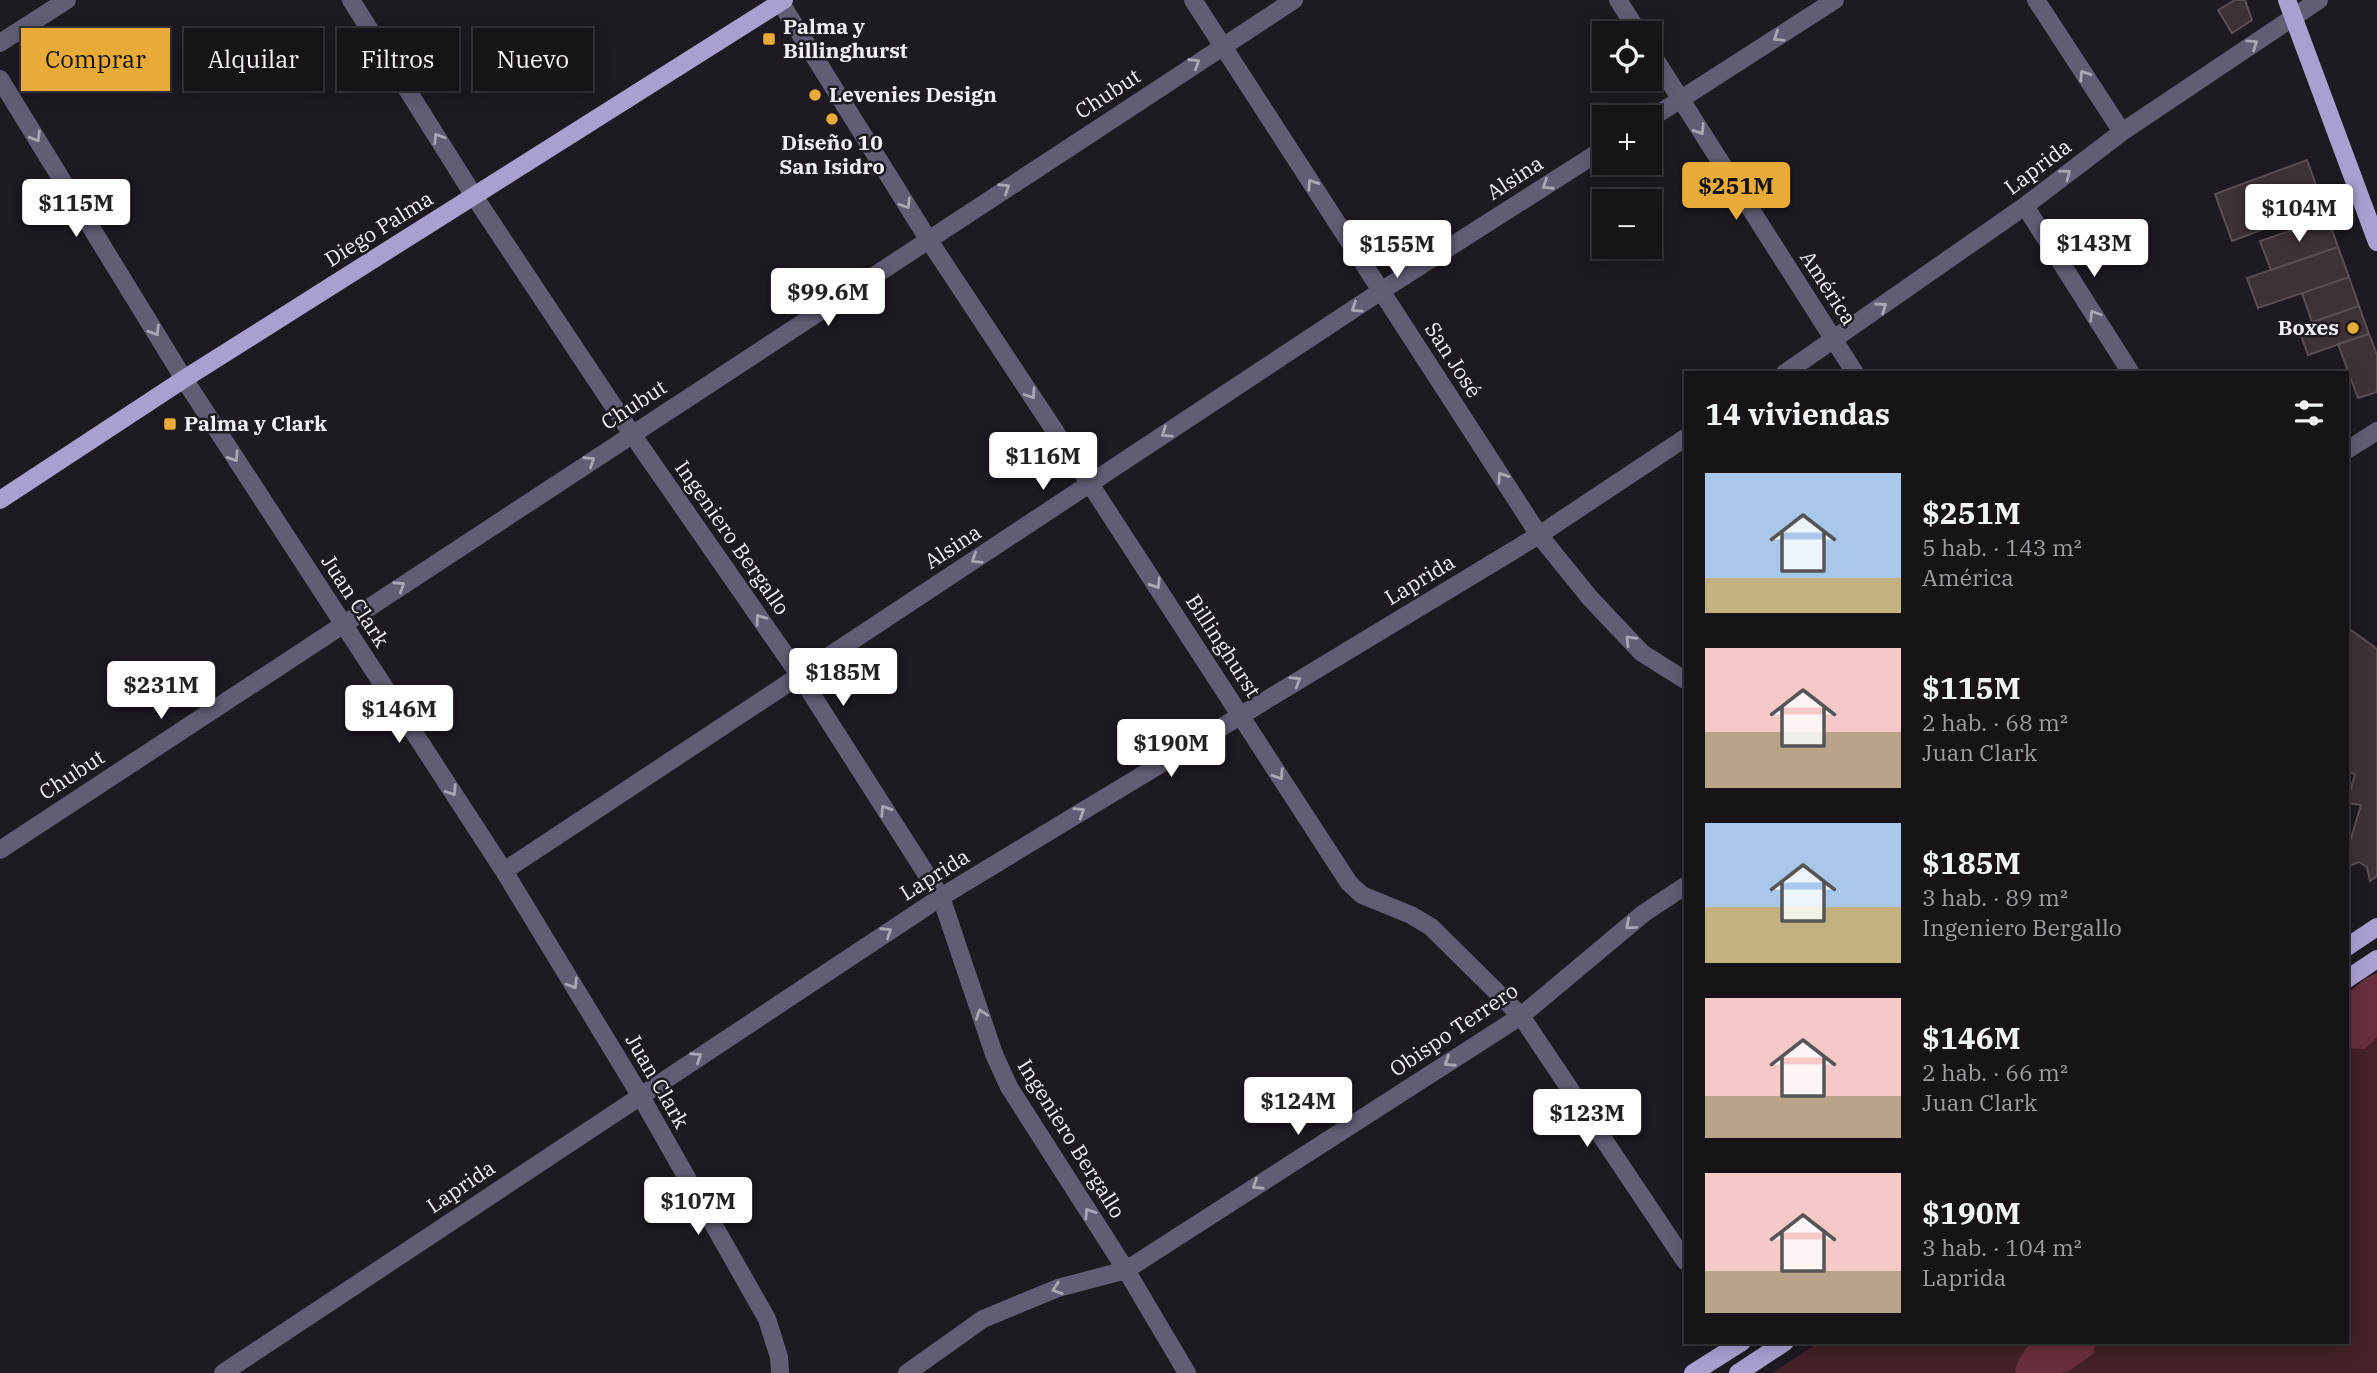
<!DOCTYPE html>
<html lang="es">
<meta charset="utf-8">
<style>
body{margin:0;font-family:"IBM Plex Serif",serif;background:#201c22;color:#f1f3f6;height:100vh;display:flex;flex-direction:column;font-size:26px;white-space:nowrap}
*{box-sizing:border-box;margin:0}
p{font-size:23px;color:#9e9ea2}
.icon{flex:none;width:38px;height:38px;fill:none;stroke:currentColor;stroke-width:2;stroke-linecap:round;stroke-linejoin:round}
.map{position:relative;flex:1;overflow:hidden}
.drawer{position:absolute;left:1684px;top:371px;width:665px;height:973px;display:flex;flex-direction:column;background:#171319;border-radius:0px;box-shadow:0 4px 18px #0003,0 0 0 2px #363238}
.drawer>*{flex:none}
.hud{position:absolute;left:21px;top:28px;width:665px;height:63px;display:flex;gap:14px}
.controls{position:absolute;left:1592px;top:21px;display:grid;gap:14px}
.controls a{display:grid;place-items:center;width:70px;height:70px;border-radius:0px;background:#171319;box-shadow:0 4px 18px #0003,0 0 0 2px #363238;font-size:35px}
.price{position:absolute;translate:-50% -60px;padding:0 16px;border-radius:7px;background:#fff;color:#222;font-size:23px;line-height:46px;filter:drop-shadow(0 2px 4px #0008)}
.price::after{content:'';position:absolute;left:50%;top:42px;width:21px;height:16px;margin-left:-10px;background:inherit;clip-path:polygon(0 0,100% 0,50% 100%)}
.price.current{background:#e8ab37;color:#111}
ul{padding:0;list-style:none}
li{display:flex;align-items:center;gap:21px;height:175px;padding:0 21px}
li span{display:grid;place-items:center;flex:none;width:196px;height:140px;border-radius:0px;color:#555}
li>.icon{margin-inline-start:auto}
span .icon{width:84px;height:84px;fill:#fffc;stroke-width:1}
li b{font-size:30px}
h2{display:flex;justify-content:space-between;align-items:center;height:84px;padding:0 21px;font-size:30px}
.tag{padding:0 24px;border-radius:0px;background:#171319;box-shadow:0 4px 18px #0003,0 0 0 2px #363238;font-size:24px;line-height:63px}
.tag.current{background:#e8ab37;color:#111}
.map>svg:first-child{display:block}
</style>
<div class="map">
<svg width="2377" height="1373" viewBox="0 0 2377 1373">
<rect width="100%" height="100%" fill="#1f1921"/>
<!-- green -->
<path fill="#422127" d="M2377 984V1373H1772L1820 1342H2347V1004Z"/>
<!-- forest -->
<path fill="#682e3b" d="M2377 973V1037L2365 1049 2347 1048V994L2366 978Z
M2033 1342H2096L2093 1354 2069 1371 2061 1373H2015C2017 1360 2023 1350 2033 1342Z"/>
<!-- building -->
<path fill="#3d3238" stroke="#5a4e55" stroke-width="2" d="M2235 0H2245L2252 20 2232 33 2218 10Z
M2307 160 2324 207 2232 241 2215 194Z
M2328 218 2338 247 2271 270 2260 241Z
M2338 247 2349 277 2258 308 2247 278Z
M2349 277 2359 306 2312 322 2302 293Z
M2359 306 2369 334 2308 355 2298 327Z
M2369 334 2377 355V392L2358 398 2338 344Z
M2347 627 2377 649V876L2370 881 2367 867 2359 862 2347 867V852L2361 805 2347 803 2355 774 2347 772Z"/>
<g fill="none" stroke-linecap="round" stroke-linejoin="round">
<!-- minor -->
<path stroke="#625d74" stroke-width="18" d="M351 0 474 196 632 434 800 676 941 897 994 1054 1009 1087 1126 1270 1187 1373
M779 0 928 239 1090 484 1349 883 1362 895 1411 915 1431 927 1521 1016 1685 1261
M1193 0 1539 535 1590 598 1642 653 1685 680
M1618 0 1639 33
M2036 0 2122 132
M0 43 67 0
M1650 51 1855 373
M0 79 184 379 504 871 640 1095 767 1319 779 1357 780 1373
M1650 119 1835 0
M2025 206 2131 373
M1785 373 2025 206 2122 132 2319 0
M2347 450 2377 431
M0 850 1294 0
M504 871 1381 291 1605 148
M223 1373 941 897 1539 535 1685 438
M907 1373 983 1319 1058 1288 1126 1270 1521 1016 1644 913 1685 886"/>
<!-- major -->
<path stroke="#ab9fd0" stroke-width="18" d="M2287 0 2377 242
M0 500 184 379 784 0
M2347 947 2377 927
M2347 979 2377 959
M1693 1373 1742 1342
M1738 1373 1785 1342"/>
</g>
<!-- one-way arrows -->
<defs><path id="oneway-chevron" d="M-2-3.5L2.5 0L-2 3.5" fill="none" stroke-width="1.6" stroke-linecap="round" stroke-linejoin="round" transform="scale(1.75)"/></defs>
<g stroke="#aaa6b4">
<use href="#oneway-chevron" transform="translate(1778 37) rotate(147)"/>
<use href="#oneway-chevron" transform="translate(2253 44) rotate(-34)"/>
<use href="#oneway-chevron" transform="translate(1195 63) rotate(-33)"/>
<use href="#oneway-chevron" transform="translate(2084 75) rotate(-123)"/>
<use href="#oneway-chevron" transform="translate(1700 130) rotate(57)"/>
<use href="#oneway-chevron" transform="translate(36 137) rotate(59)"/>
<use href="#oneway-chevron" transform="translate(438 138) rotate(-122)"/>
<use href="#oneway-chevron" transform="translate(2066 174) rotate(-37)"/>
<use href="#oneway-chevron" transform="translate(1312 184) rotate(-123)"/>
<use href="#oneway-chevron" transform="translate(1547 185) rotate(147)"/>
<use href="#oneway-chevron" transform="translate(1005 188) rotate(-33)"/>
<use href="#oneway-chevron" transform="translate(906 204) rotate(58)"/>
<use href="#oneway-chevron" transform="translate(1882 307) rotate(-35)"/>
<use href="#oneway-chevron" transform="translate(1356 308) rotate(146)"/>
<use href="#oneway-chevron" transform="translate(2094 315) rotate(-122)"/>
<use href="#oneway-chevron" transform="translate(155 331) rotate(59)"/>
<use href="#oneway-chevron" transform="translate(1031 394) rotate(56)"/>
<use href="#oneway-chevron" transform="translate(1166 433) rotate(146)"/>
<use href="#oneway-chevron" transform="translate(234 457) rotate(57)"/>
<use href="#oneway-chevron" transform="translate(590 461) rotate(-33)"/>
<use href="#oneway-chevron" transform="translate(1502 477) rotate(-123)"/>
<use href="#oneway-chevron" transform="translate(976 559) rotate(147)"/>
<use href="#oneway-chevron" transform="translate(1156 584) rotate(57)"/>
<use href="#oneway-chevron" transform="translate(400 586) rotate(-33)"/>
<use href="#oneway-chevron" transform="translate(760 619) rotate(-125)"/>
<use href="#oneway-chevron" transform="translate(1630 640) rotate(-134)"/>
<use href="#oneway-chevron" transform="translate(1296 681) rotate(-31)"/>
<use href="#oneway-chevron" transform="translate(1279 775) rotate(57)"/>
<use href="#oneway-chevron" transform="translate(452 791) rotate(57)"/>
<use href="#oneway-chevron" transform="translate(885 810) rotate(-123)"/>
<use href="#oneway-chevron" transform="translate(1080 812) rotate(-31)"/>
<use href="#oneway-chevron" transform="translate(1630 925) rotate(140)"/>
<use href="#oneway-chevron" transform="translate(887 932) rotate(-33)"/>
<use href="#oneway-chevron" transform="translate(573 984) rotate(59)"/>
<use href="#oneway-chevron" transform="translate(981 1014) rotate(-109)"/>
<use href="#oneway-chevron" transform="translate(697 1057) rotate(-33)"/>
<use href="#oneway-chevron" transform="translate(1449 1062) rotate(147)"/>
<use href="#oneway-chevron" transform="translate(1257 1185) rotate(147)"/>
<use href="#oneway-chevron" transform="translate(1089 1213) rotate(-123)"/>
<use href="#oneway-chevron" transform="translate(1057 1289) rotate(161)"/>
</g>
<!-- markers -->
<g fill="#e8ab37" stroke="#1f1921" stroke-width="2.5">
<rect x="762" y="32" width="14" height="14" rx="3.5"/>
<circle cx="815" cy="95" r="7"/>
<circle cx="832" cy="119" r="7"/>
<circle cx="2353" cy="328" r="7"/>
<rect x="163" y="417" width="14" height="14" rx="3.5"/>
</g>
<g text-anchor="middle" stroke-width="5" stroke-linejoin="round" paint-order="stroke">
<!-- poi labels -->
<g font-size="21" font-weight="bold" fill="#f2eef3" stroke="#1f1921" text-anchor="start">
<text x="783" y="34">Palma y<tspan x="783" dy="24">Billinghurst</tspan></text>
<text x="829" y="102">Levenies Design</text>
<text x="832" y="150" text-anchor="middle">Diseño 10<tspan x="832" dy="24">San Isidro</tspan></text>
<text x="2339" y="335" text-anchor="end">Boxes</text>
<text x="184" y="431">Palma y Clark</text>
</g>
<!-- street labels -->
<g font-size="21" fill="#f2eef3" stroke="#1f1921">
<text transform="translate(1108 94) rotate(-33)" y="7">Chubut</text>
<text transform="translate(2038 167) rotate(-37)" y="7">Laprida</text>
<text transform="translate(1515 178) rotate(-33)" y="7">Alsina</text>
<text transform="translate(379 229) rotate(-32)" y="7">Diego Palma</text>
<text transform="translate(1828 288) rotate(57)" y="7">América</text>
<text transform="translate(1453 360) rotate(57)" y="7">San José</text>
<text transform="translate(634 405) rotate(-33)" y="7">Chubut</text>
<text transform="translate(732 538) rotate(55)" y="7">Ingeniero Bergallo</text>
<text transform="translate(953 547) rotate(-33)" y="7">Alsina</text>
<text transform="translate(1420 580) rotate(-31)" y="7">Laprida</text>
<text transform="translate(355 601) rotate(57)" y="7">Juan Clark</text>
<text transform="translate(1223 646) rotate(57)" y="7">Billinghurst</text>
<text transform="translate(72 775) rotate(-33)" y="7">Chubut</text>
<text transform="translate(935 875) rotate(-32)" y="7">Laprida</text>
<text transform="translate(1454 1030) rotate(-34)" y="7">Obispo Terrero</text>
<text transform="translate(657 1081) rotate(60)" y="7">Juan Clark</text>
<text transform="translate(1071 1139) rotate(58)" y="7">Ingeniero Bergallo</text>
<text transform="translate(461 1187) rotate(-34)" y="7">Laprida</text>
</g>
</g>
</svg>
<div class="controls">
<a><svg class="icon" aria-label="locate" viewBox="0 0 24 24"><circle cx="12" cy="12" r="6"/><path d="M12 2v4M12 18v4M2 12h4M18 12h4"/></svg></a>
<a>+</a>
<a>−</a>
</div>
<b class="price current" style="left:1736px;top:222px">$251M</b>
<b class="price" style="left:76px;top:239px">$115M</b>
<b class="price" style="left:2299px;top:244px">$104M</b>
<b class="price" style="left:2094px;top:279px">$143M</b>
<b class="price" style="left:1397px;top:280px">$155M</b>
<b class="price" style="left:828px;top:328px">$99.6M</b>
<b class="price" style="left:1043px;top:492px">$116M</b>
<b class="price" style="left:843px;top:708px">$185M</b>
<b class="price" style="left:161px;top:721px">$231M</b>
<b class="price" style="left:399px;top:745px">$146M</b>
<b class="price" style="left:1171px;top:779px">$190M</b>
<b class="price" style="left:1298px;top:1137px">$124M</b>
<b class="price" style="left:1587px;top:1149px">$123M</b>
<b class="price" style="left:698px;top:1237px">$107M</b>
<div class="hud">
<a class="tag current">Comprar</a>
<a class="tag">Alquilar</a>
<a class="tag">Filtros</a>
<a class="tag">Nuevo</a>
</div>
<section class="drawer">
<h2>14 viviendas<svg class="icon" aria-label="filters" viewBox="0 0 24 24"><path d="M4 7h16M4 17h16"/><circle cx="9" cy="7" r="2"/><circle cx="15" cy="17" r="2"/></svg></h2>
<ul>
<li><span style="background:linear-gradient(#a9c7e8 75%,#c2b280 0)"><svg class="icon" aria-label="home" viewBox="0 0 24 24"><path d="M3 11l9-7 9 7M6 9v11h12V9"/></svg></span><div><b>$251M</b><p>5 hab. · 143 m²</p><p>América</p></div></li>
<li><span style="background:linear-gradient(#f6c9c9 60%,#b9a48a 0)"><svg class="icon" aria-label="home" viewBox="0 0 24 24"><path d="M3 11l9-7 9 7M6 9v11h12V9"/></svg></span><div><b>$115M</b><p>2 hab. · 68 m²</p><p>Juan Clark</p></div></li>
<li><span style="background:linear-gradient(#a9c7e8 60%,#c2b280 0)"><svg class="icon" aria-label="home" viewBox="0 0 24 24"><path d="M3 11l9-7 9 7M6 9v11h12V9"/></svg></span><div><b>$185M</b><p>3 hab. · 89 m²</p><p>Ingeniero Bergallo</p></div></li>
<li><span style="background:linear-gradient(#f6c9c9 70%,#b9a48a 0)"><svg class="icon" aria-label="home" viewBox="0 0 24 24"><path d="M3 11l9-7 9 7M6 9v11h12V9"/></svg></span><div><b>$146M</b><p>2 hab. · 66 m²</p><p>Juan Clark</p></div></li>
<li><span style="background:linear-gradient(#f6c9c9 70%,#b9a48a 0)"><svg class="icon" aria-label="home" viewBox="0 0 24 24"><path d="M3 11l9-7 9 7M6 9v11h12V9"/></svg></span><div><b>$190M</b><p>3 hab. · 104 m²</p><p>Laprida</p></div></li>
</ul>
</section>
</div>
